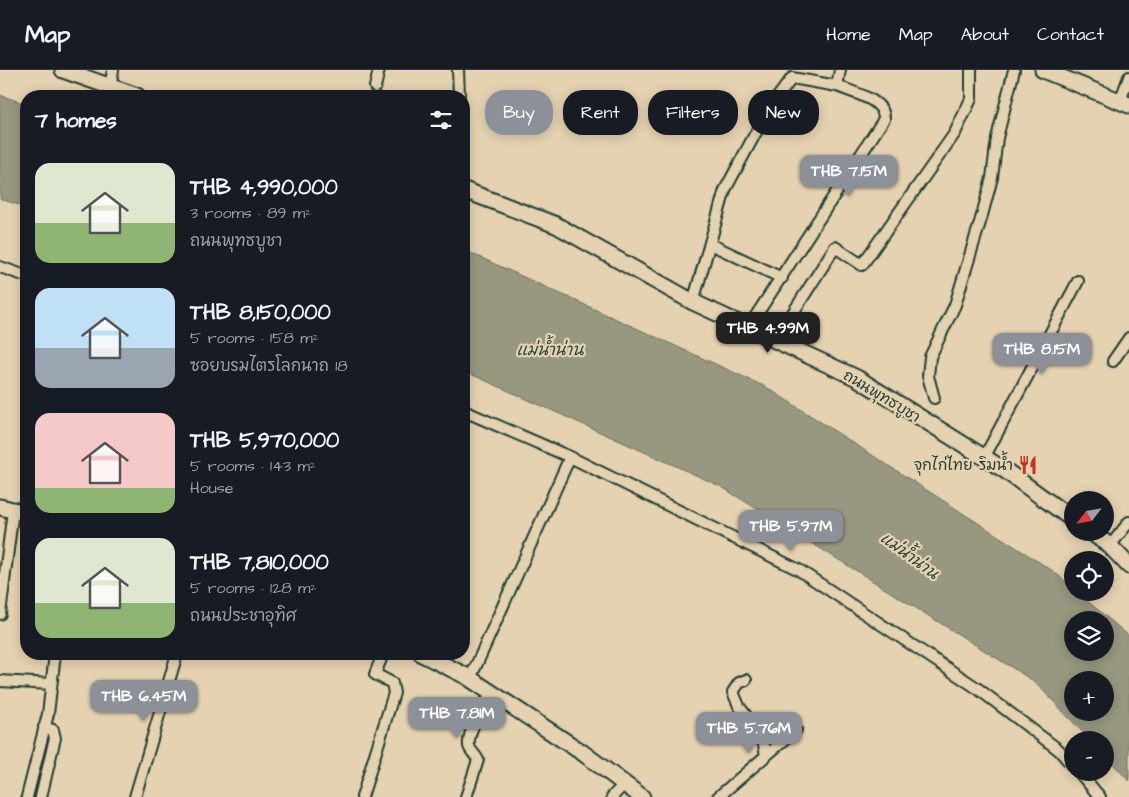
<!DOCTYPE html>
<meta charset="utf-8">
<style>
body{margin:0;font-family:"Architects Daughter","Playpen Sans Thai",sans-serif;background:#20242c;color:#f1f3f6;height:100vh;display:flex;flex-direction:column;font-size:19px;white-space:nowrap}
*{box-sizing:border-box;margin:0}
p{font-size:16px;color:#9ea1a6}
.icon{flex:none;width:28px;height:28px;fill:none;stroke:currentColor;stroke-width:2;stroke-linecap:round;stroke-linejoin:round}
.map{position:relative;flex:1;overflow:hidden}
.drawer{position:absolute;left:20px;top:20px;width:450px;height:570px;display:flex;flex-direction:column;background:#171b24;border-radius:20px;box-shadow:0 2px 12px #0003}
.drawer>*{flex:none}
.hud{position:absolute;left:485px;top:20px;width:475px;height:45px;display:flex;gap:10px}
.needle{width:32px;rotate:239deg}
.fabs{position:absolute;left:1064px;top:421px;display:grid;gap:10px}
.fabs a{display:grid;place-items:center;width:50px;height:50px;border-radius:50%;background:#171b24;box-shadow:0 2px 12px #0003;font-size:25px}
.price{position:absolute;translate:-50% -42px;padding:0 11px;border-radius:10px;background:#8c9099;color:#fff;font-size:16px;line-height:32px;filter:drop-shadow(0 1px 2px #0008)}
.price::after{content:'';position:absolute;left:50%;top:30px;width:15px;height:11px;margin-left:-8px;background:inherit;clip-path:polygon(0 0,100% 0,50% 100%)}
.price.active{background:#222;color:#fff}
ul{padding:0;list-style:none}
li{display:flex;align-items:center;gap:15px;height:125px;padding:0 15px}
li span{display:grid;place-items:center;flex:none;width:140px;height:100px;border-radius:15px;color:#555}
li>.icon{margin-inline-start:auto}
span .icon{width:60px;height:60px;fill:#fffc;stroke-width:1}
li b{font-size:21px}
h2{display:flex;justify-content:space-between;align-items:center;height:60px;padding:0 15px;font-size:21px}
.pill{padding:0 18px;border-radius:20px;background:#171b24;box-shadow:0 2px 12px #0003;font-size:18px;line-height:45px}
.pill.active{background:#8c9099;color:#fff}
header{display:flex;align-items:center;gap:30px;box-sizing:border-box;height:70px;padding:0 25px;background:#171b24;border-bottom:1px solid #363941}
header strong{font-size:24px}
nav{display:flex;gap:28px;margin-inline-start:auto;font-size:18px}
.map>svg:first-child{display:block}
</style>
<header>
<strong>Map</strong>
<nav><a>Home</a><a>Map</a><a>About</a><a>Contact</a></nav>
</header>
<div class="map">
<svg width="1129" height="727" viewBox="0 0 1129 727">
<rect width="100%" height="100%" fill="#e5d2b0"/>
<filter id="ink" filterUnits="userSpaceOnUse"><feTurbulence type="fractalNoise" baseFrequency=".02" numOctaves="2"/><feDisplacementMap in="SourceGraphic" scale="10" xChannelSelector="R" yChannelSelector="G"/><feConvolveMatrix kernelMatrix="1 2 1 2 8 2 1 2 1" color-interpolation-filters="sRGB"/></filter>
<g filter="url(#ink)">
<!-- water -->
<path fill="#98977f" stroke="#687361" fill-rule="evenodd" d="M0 25 26 34V137L0 129Z
M464 180 766 317 1053 501 1072 517V522L1078 523 1129 566V711L1105 685V670H1090L1035 612 720 416 464 301ZM1072 550H1105V582H1072ZM1072 610H1105V642H1072Z"/>
<g fill="none" stroke-linecap="round" stroke-linejoin="round">
<!-- street casing -->
<g stroke="#1f3d34" stroke-width="14">
<path id="street" d="M458 0 459 26
M375 17 379 0
M110 18 113 0
M1120 31 1129 7
M710 174 782 208
M0 197 26 206
M693 232 725 120 768 40 792 8 837 16
M748 258 884 49C885 29 853 23 837 16L840 0
M775 271 835 177 862 195 955 63 971 29V0
M1113 291 1129 268
M934 328 928 306 930 287 955 235 981 149 992 108 997 68 1014 0
M464 341 570 387 799 500 977 618 1059 680 1072 695
M984 388 1078 211
M1110 476 1129 452
M0 544 13 440
M470 609 570 387
M746 610 739 613 733 622 739 636 763 669 766 686
M0 611 51 614
M1079 702 1100 727
M27 727 48 644 55 584
M41 727 55 668 53 660 44 657
M135 727 177 584
M362 727 394 623 392 613 375 604 383 584
M466 727 478 690C476 685 470 681 469 676 467 662 484 635 492 623
M612 727 625 713
M718 727 796 660"/>
</g>
<!-- secondary casing -->
<g stroke="#1f3d34" stroke-width="19">
<path id="secondary" d="M63 0 137 26
M1043 0 1129 35
M464 120 556 155 693 232 857 308 1006 401 1072 449
M0 437 26 443
M1091 462 1110 476 1129 496
M422 584 466 606 583 683 642 727"/>
</g>
<!-- street -->
<use href="#street" stroke="#e5d2b0" stroke-width="10"/>
<!-- secondary -->
<use href="#secondary" stroke="#e5d2b0" stroke-width="15"/>
</g>
</g>
<!-- icons -->
<defs>
<g id="restaurant-bare" transform="scale(1.5)"><path d="M-5-6h1v4h1v-4h1v4h1v-4h1v5L-1.5 .5V6h-2V.5L-5-1ZM5-6V6H3V1.5H1.5Q1.5-4 5-6Z" fill="#c8321e" stroke="#e5d2b0" stroke-width="2.5" paint-order="stroke"/></g>
</defs>
<g fill-rule="evenodd">
<use href="#restaurant-bare" x="1028" y="395"/>
</g>
<g text-anchor="middle" stroke-width="4.5" stroke-linejoin="round" paint-order="stroke">
<!-- street labels -->
<g font-size="15" fill="#1f3d34" stroke="#e5d2b0">
<text transform="translate(882 326) rotate(31)" y="5">ถนนพุทธบูชา</text>
</g>
<!-- poi labels -->
<g font-size="15" fill="#1f3d34" stroke="#e5d2b0" text-anchor="end">
<text x="1013" y="400">จุกไก่ไทย ริมน้ำ</text>
</g>
<!-- water labels -->
<g font-size="16" font-style="italic" fill="#2b463c" stroke="#e5d2b0">
<text x="550" y="285">แม่น้ำน่าน</text>
<text transform="translate(910 485) rotate(36)" y="6">แม่น้ำน่าน</text>
</g>
</g>
</svg>
<div class="fabs">
<a><svg class="needle" viewBox="-14 -14 28 28"><path d="M0-13l5 13h-10z" fill="#e53935"/><path d="M0 13l5-13h-10z" fill="#9ea1a6"/></svg></a>
<a><svg class="icon" aria-label="locate" viewBox="0 0 24 24"><circle cx="12" cy="12" r="6"/><path d="M12 2v4M12 18v4M2 12h4M18 12h4"/></svg></a>
<a><svg class="icon" aria-label="layers" viewBox="0 0 24 24"><path d="M12 4l9 5-9 5-9-5zM3 14l9 5 9-5"/></svg></a>
<a>+</a>
<a>−</a>
</div>
<b class="price" style="left:849px;top:127px">THB 7.15M</b>
<b class="price active" style="left:768px;top:284px">THB 4.99M</b>
<b class="price" style="left:1042px;top:305px">THB 8.15M</b>
<b class="price" style="left:791px;top:482px">THB 5.97M</b>
<b class="price" style="left:144px;top:652px">THB 6.45M</b>
<b class="price" style="left:457px;top:669px">THB 7.81M</b>
<b class="price" style="left:749px;top:684px">THB 5.76M</b>
<div class="hud">
<a class="pill active">Buy</a>
<a class="pill">Rent</a>
<a class="pill">Filters</a>
<a class="pill">New</a>
</div>
<section class="drawer">
<h2>7 homes<svg class="icon" aria-label="filters" viewBox="0 0 24 24"><path d="M4 7h16M4 17h16"/><circle cx="9" cy="7" r="2"/><circle cx="15" cy="17" r="2"/></svg></h2>
<ul>
<li><span style="background:linear-gradient(#dfe7d0 60%,#8fb573 0)"><svg class="icon" aria-label="home" viewBox="0 0 24 24"><path d="M3 11l9-7 9 7M6 9v11h12V9"/></svg></span><div><b>THB 4,990,000</b><p>3 rooms · 89 m²</p><p>ถนนพุทธบูชา</p></div></li>
<li><span style="background:linear-gradient(#bfe0f5 60%,#9aa5b1 0)"><svg class="icon" aria-label="home" viewBox="0 0 24 24"><path d="M3 11l9-7 9 7M6 9v11h12V9"/></svg></span><div><b>THB 8,150,000</b><p>5 rooms · 158 m²</p><p>ซอยบรมไตรโลกนาถ 18</p></div></li>
<li><span style="background:linear-gradient(#f6c9c9 75%,#8fb573 0)"><svg class="icon" aria-label="home" viewBox="0 0 24 24"><path d="M3 11l9-7 9 7M6 9v11h12V9"/></svg></span><div><b>THB 5,970,000</b><p>5 rooms · 143 m²</p><p>House</p></div></li>
<li><span style="background:linear-gradient(#dfe7d0 65%,#8fb573 0)"><svg class="icon" aria-label="home" viewBox="0 0 24 24"><path d="M3 11l9-7 9 7M6 9v11h12V9"/></svg></span><div><b>THB 7,810,000</b><p>5 rooms · 128 m²</p><p>ถนนประชาอุทิศ</p></div></li>
</ul>
</section>
</div>
